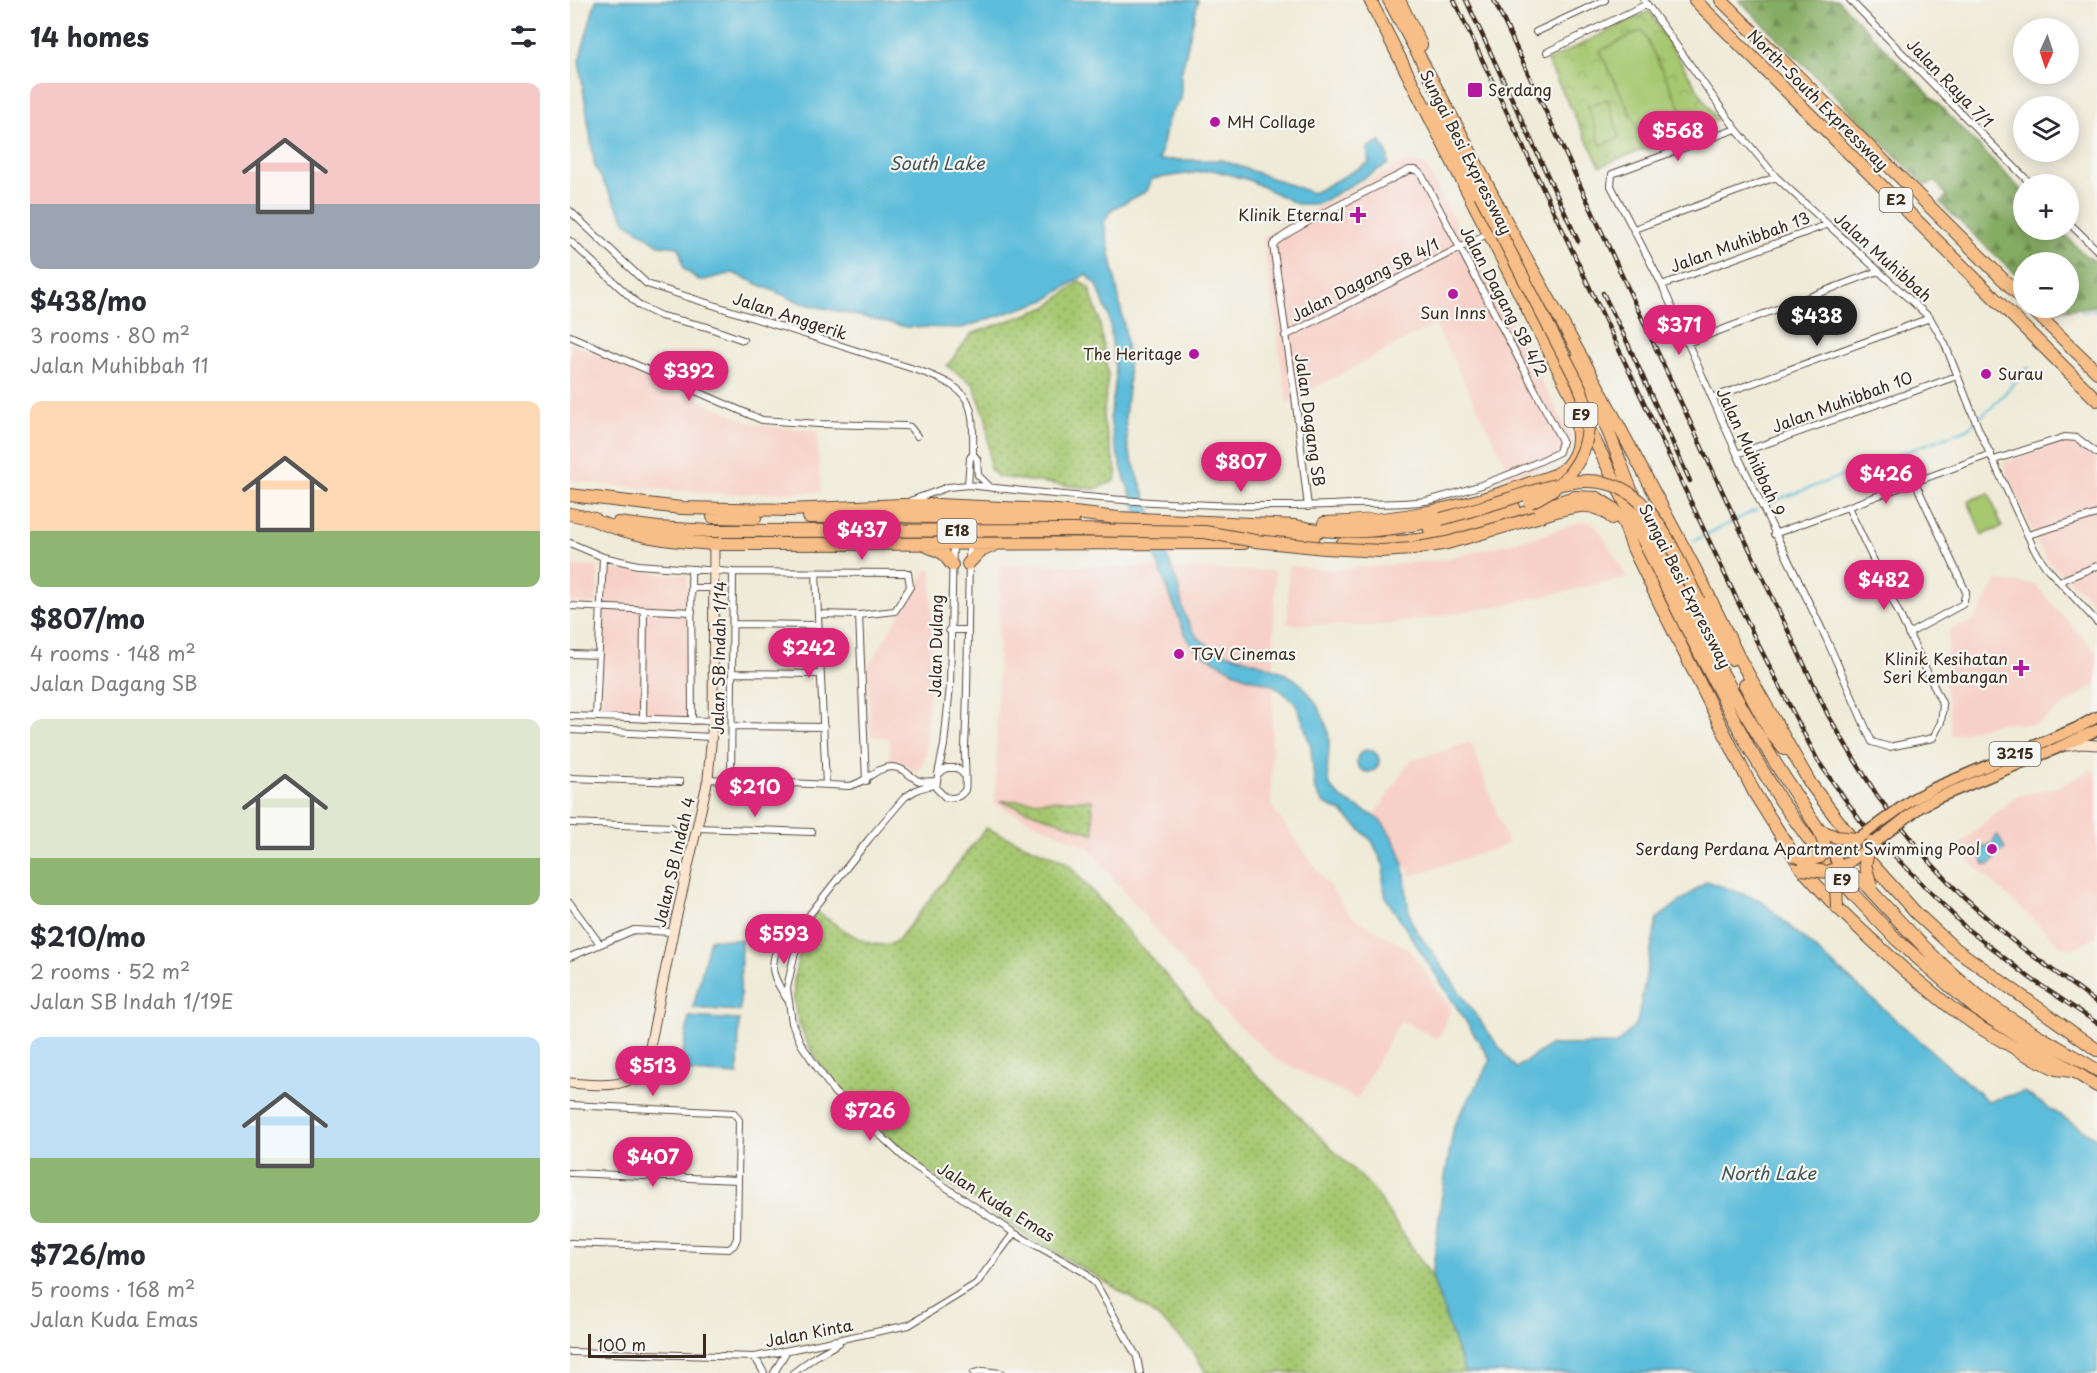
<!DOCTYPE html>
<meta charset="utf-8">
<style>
body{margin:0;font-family:"Playpen Sans",sans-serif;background:#f2f2f3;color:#2b2b33;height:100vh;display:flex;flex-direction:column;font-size:22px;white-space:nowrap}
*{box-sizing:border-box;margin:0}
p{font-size:20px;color:#7c7c81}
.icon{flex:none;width:33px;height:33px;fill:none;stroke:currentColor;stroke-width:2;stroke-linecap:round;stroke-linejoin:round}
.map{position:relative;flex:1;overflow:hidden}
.drawer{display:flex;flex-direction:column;background:#fff;width:570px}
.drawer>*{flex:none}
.needle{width:39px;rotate:183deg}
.buttons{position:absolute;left:1443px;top:18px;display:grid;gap:12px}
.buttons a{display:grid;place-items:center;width:66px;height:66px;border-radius:50%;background:#fff;box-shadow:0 3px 15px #0003;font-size:30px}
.scale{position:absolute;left:18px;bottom:15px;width:118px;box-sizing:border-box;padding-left:6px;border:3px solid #3b2a1e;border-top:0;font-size:16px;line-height:21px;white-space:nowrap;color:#3b2a1e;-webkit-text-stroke:4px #f6f6f2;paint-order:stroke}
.price{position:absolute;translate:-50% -51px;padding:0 14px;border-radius:21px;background:#db2777;color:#fff;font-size:20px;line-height:39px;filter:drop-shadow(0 2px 3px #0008)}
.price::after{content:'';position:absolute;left:50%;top:36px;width:18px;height:14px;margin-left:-9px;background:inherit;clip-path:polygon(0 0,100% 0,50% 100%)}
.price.current{background:#222;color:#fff}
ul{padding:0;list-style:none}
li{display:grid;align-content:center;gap:12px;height:318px;padding:0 30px}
li span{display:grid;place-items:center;height:186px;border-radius:12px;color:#555}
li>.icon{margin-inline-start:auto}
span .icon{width:108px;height:108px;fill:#fffc;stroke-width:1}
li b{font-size:26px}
h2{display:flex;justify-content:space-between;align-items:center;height:72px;padding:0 30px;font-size:26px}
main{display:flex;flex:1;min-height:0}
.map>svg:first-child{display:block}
</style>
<main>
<section class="drawer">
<h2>14 homes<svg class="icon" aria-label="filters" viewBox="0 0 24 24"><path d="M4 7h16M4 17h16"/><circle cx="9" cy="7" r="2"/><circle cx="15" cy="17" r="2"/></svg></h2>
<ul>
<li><span style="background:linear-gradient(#f6c9c9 65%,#9aa5b1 0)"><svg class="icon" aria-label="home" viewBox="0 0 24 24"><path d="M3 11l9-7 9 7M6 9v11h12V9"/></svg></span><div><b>$438/mo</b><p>3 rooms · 80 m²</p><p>Jalan Muhibbah 11</p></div></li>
<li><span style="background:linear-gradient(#ffd9b3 70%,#8fb573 0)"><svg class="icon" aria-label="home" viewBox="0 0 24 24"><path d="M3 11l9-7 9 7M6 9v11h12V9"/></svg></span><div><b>$807/mo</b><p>4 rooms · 148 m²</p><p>Jalan Dagang SB</p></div></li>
<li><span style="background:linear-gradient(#dfe7d0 75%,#8fb573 0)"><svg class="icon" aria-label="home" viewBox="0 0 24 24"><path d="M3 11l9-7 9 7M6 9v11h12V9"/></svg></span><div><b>$210/mo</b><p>2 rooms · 52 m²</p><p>Jalan SB Indah 1/19E</p></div></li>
<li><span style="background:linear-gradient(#bfe0f5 65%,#8fb573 0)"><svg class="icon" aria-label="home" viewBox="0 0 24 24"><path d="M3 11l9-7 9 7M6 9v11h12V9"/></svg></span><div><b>$726/mo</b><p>5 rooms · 168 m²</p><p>Jalan Kuda Emas</p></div></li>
</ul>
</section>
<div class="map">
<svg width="1527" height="1373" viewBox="0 0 1527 1373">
<defs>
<pattern id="grass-dots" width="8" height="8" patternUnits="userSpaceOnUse" patternTransform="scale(1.5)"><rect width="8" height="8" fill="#a6c870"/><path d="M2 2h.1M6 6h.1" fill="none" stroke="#88a35b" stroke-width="1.8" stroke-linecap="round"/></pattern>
<pattern id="forest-firs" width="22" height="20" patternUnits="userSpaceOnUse" patternTransform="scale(1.5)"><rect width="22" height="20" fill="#84ac62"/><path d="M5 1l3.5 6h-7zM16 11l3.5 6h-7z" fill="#6d8c50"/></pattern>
<pattern id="park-crowns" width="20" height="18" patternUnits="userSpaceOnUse" patternTransform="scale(1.5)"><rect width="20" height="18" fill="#a6c870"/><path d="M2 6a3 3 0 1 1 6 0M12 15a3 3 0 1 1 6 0" fill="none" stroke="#88a35b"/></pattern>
</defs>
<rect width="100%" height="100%" fill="#f6f6f2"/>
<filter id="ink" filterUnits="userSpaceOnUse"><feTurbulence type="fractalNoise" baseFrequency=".0167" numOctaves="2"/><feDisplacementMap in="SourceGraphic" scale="12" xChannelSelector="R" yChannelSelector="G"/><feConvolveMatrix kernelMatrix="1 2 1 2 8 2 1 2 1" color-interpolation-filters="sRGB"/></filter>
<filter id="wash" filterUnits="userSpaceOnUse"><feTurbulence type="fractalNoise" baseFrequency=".008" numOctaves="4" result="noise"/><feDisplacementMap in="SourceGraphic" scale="24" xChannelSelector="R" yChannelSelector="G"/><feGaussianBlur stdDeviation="1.35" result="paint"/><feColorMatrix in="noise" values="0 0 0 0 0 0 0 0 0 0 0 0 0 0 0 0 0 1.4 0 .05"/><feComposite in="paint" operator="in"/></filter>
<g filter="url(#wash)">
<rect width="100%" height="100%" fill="#efebd8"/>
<!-- built -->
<path fill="#f7d1c8" d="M836 161 855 165 1003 440 994 458 940 480 933 459 865 324 717 403 693 237Z
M0 343 186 425 247 431 251 492 157 494 42 486 0 480Z
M1495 442 1505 443 1527 460V606L1478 561 1469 547 1433 463Z
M1010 522H1022L1027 527 1058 578 943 603 845 621 803 626 718 624V566L766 570 872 560 970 536Z
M430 564 705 571 701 806 781 916 839 949 881 1009 868 1039 830 1020 787 1099 707 1060 655 1013 517 847 425 804Z
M0 566 28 567 27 604 0 603Z
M362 568 361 651 356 755 348 773 335 764 320 761 319 738 301 737 298 666 356 571Z
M36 569 117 575V717L31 714Z
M1427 581 1464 584 1527 653V683L1466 725 1431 722 1381 736 1379 708 1374 684 1379 630 1405 620Z
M901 742 938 844 842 876 804 816 840 761Z
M1521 769 1527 775V936L1503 949 1491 946 1390 852 1391 843 1446 796 1488 787Z"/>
<!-- grass -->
<path fill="url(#grass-dots)" stroke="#707947" stroke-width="1.5" d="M510 281 519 288 529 318 538 376 533 419 547 473 545 481 525 489 428 477 420 469 417 421 403 384 377 366 401 334 477 307Z
M522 800 524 834 430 801Z
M416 828 494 861 501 867 665 1054 802 1188 862 1277 895 1373H636C608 1316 520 1273 466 1242 447 1231 428 1217 410 1204 386 1188 361 1174 338 1156 326 1146 314 1133 303 1121 271 1090 236 1057 226 1012 218 977 233 942 245 911 267 924 303 957 328 940Z"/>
<!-- forest -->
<path fill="url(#forest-firs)" stroke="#606b40" stroke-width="1.5" d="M1169 0H1268L1453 192 1454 230H1490L1516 256 1527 262V306L1486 311 1482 308H1498V262H1454L1453 281 1370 203 1377 195 1365 182 1355 185Z"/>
<!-- park -->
<path fill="url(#park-crowns)" stroke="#707947" stroke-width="1.5" d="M1079 11 1147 120 1131 128 1030 166 977 61Z"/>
<!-- pitch -->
<path fill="#a6c870" stroke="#707947" stroke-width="1.5" d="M1072 30 1113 112 1070 133 1030 51Z
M1037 99 1050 138 1031 145 1018 106Z
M1419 493 1432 527 1412 535 1398 501Z"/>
<!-- water -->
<path fill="#5cbcda" stroke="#4c737c" stroke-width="1.5" d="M26 0H628L611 75V99L599 116 589 160H652L743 193 799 163 797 148 811 142 818 155V164L748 204H727L679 180 643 170 582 179 577 191 542 209 534 222 555 330 559 378 555 417 558 449 609 588C617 661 661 648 712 672 721 677 731 682 737 691 747 703 759 725 759 740 760 755 754 772 760 785 768 802 794 808 808 819 814 823 818 831 822 837 841 868 832 888 841 920 845 933 859 946 866 958 892 995 917 1034 946 1068L980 1045 1047 1044 1067 1023 1087 919 1137 881 1190 900 1418 1101 1454 1092 1527 1139V1373H895L862 1277 871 1201 884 1125 921 1060 816 898 813 884 814 866 802 841 772 812 754 804 745 790 741 747 730 713 724 701 703 685 673 676 630 653 620 643 613 629 555 479 544 442 540 418 546 377 539 317 527 285 516 274 476 300 392 328 337 327 231 303 163 273 130 281 114 269 109 247 89 245 56 222 25 167 9 61Z
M787 761a11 11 0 1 1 22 0a11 11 0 1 1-22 0Z
M1428 835 1435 849 1423 856 1424 860 1419 865 1414 864 1409 852 1411 848 1423 843 1425 836Z
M140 939 171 940 170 1011 123 1008Z
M119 1017 169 1020 168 1075 117 1072 111 1063Z"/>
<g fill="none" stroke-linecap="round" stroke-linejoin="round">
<!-- stream -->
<path stroke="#5cbcda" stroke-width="2" d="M1511 312 1527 310
M1199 503 1397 429 1423 406 1459 367
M1123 541 1186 510"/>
</g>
</g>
<g filter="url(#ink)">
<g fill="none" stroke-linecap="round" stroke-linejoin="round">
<!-- street casing -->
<g stroke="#56473a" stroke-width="8">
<path id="street" d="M1074 0 1166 129 1206 177 1360 318 1375 344 1409 430 1464 549 1476 567 1527 622
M1280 0 1461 184
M966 32 1035 0
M977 52 1077 4
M1166 129 1042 174 1041 186 1092 285 1167 454 1256 638 1302 742 1319 747 1363 738 1371 722 1373 705 1278 507
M0 211 77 284 350 371C402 390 404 400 403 454L400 458 398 485
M1498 222 1527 250
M1064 229 1206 177
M0 241 70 306 91 316 137 327 173 340
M1092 285 1256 225
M0 336 192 420 249 424 335 426 340 427 347 436
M715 336 919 233
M1117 343 1308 271
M1142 398 1360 318
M403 454 407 459 408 475 421 488
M1167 454 1387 376
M1424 460 1495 437 1507 438 1527 453
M340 501 378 487 398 485C524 499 653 511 780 504 803 503 840 505 861 500 905 489 949 472 989 452L992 441 851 174 846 170H839C817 182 710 232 703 245L725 396 738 507
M1204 534 1421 454
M1458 535 1527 514
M0 543 33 557 68 565 163 572 338 573 340 587 325 611 289 615 248 614
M121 569 122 721
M246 573 256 785
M1490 581 1527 566
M121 588H143
M0 606 122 612
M289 615 296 781
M163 624 248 625
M379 630H397
M1338 634 1393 604 1396 592 1345 482
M0 654 29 655
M162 673 251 674
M0 716 143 721
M26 717 33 557
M73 719 74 610
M162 726 254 727
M0 730 142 737
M368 774 374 745 380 686 383 542
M395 776 387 768H376L368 775 366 788 375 797C382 799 390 798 395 790 397 786 394 753 395 745 399 673 397 601 400 529
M0 778 110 782
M138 779 279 786C295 784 305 767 322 767 334 768 337 774 347 780 352 783 360 781 366 781
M161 780 163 572
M366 784 348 789 335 797 299 839 240 914 224 956 217 988 222 1023 231 1044 264 1092 340 1163 444 1233 514 1272 526 1284 567 1357 570 1373
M0 823 101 827
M127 828 242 832
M0 903 30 944
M0 957 64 930 103 932
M217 999C203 977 198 969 209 943L232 933
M0 1105 164 1113 169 1120 167 1238 164 1245 159 1249 0 1243
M0 1173 168 1180
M0 1352 185 1357 339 1325 406 1284 444 1233
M185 1357 194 1373
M204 1373 216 1352
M223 1373 246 1356 269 1343
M404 1373 413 1371 431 1373"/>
</g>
<!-- secondary casing -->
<g stroke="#56473a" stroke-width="11">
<path id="secondary" d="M1497 746 1511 744 1527 745
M0 1083C26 1085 59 1090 76 1067L103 932 138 779 143 721 144 544"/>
</g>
<!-- primary casing -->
<g stroke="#56473a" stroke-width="13">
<path id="primary" d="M1362 789 1507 728 1527 717
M1367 798 1485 749 1527 730"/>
</g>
<!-- highway casing -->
<g stroke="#56473a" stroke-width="14">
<path id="highway" d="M800 0 1028 447 1115 625 1179 748 1211 801 1240 841 1284 895 1327 940 1407 1010 1527 1086
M819 0 890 132 940 229 1029 389 1133 584 1169 658 1240 783 1294 855 1346 913 1383 947 1527 1050
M829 0 851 45
M1125 0 1527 400
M1151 0 1454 300
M866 105 910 194
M1461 308 1527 372
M1004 361C1017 384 1029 407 1038 431 1051 462 1061 494 1076 524 1126 631 1183 733 1249 830
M0 495 111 508 219 510 332 505H368L478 510 548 518 726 526C774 537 824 530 871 519
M0 514 25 519
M17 517C58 536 100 541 144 544L674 543
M143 517 185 518
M239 517 320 516 503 520
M967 517C993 509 1021 496 1042 518
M48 523 88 528 140 531
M754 523C828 521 891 509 960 483 972 479 989 476 997 466 1013 448 1008 430 1004 410
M860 530 944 507
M653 531 744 536
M772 544C812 544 850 542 889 533L1005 497 1027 498 1044 509 1054 523 1063 548 1092 608 1185 794 1232 869 1261 901 1292 931 1337 972 1380 1007 1407 1026 1453 1053 1486 1069 1502 1071
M355 545 373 553 382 565
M398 564 409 552 424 545
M1129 601 1161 659
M1175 685 1201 733 1214 749
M1303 893C1343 936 1383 980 1432 1013 1462 1033 1495 1051 1527 1070"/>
</g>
<!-- street -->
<use href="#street" stroke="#fff" stroke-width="6"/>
<!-- secondary -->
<use href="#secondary" stroke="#fce5cf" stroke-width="9"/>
<!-- primary -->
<use href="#primary" stroke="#f7be87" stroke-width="10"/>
<!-- highway -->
<use href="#highway" stroke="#f7be87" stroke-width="12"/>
<!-- rail casing -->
<g stroke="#3b2a1e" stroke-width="4.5">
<path id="rail" d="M884 0 1185 638 1248 761 1292 823 1396 928 1460 978 1527 1023
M896 0 1008 241
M924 0 1160 508 1258 715 1283 757 1308 797 1359 861 1394 898 1443 941 1527 1003
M1033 293 1058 344 1120 481"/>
</g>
<!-- rail -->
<use href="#rail" stroke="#f6f6f2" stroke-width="2" stroke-dasharray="7" stroke-linecap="butt"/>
<!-- primary-bridge casing -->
<g stroke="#56473a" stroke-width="13" stroke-linecap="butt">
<path id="primary-bridge" d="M1362 789 1343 799 1268 853 1265 858 1267 864H1277L1350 807 1367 798"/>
</g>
<!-- highway-bridge casing -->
<g stroke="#56473a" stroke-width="14" stroke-linecap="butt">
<path id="highway-bridge" d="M910 194 1007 381C1032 433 1012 479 960 502
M871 519C895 513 918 505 942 498 989 483 1039 464 1077 509 1100 536 1113 571 1129 601
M140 531 502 530 635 532 685 541 755 548 811 551 842 549 877 543 967 517
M1249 830 1266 837 1287 839
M1223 855 1238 860 1250 857 1255 846 1249 830
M1232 869 1258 872 1277 864
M1301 886 1295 864 1301 843
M1267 907 1266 886 1272 877C1288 873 1294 883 1303 893"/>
</g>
<!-- primary-bridge -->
<use href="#primary-bridge" stroke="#f7be87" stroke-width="10"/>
<!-- highway-bridge -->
<use href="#highway-bridge" stroke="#f7be87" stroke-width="12"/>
</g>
</g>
<!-- markers -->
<g fill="#b5179e" stroke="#f6f6f2" stroke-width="2">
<rect x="897" y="82" width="16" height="16" rx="3"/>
<circle cx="645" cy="122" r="6"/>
<path d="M785 206h6v6h6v6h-6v6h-6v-6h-6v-6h6z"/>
<circle cx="883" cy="294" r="6"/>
<circle cx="624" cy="354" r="6"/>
<circle cx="1416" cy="374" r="6"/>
<circle cx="609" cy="654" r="6"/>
<path d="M1448 659h6v6h6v6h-6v6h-6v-6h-6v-6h6z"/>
<circle cx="1422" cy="849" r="6"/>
</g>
<g text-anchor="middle" stroke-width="4.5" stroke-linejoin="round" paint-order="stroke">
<!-- shield labels -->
<g fill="#f6f6f2" stroke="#73675e" stroke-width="1.5">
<rect x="1309.5" y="188" width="33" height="24" rx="4.5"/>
<rect x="994.5" y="403" width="33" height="24" rx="4.5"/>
<rect x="367.5" y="519" width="39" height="24" rx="4.5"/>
<rect x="1419.5" y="742" width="51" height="24" rx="4.5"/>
<rect x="1255.5" y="868" width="33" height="24" rx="4.5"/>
</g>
<g font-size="15" font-weight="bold" fill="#3b2a1e">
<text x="1326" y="205">E2</text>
<text x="1011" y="420">E9</text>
<text x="387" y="536">E18</text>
<text x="1445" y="759">3215</text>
<text x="1272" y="885">E9</text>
</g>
<!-- street labels -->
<g font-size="16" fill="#3b2a1e" stroke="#f6f6f2">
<text transform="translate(1380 83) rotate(46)" y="6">Jalan Raya 7/1</text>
<text transform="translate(1248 100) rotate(45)" y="6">North–South Expressway</text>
<text transform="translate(896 152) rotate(63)" y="6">Sungai Besi Expressway</text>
<text transform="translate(1170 242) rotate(-20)" y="6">Jalan Muhibbah 13</text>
<text transform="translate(1313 257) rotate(42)" y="6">Jalan Muhibbah</text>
<text transform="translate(795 280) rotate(-27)" y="6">Jalan Dagang SB 4/1</text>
<text transform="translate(934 301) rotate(62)" y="6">Jalan Dagang SB 4/2</text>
<text transform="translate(220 316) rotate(18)" y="6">Jalan Anggerik</text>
<text transform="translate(1272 402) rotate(-20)" y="6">Jalan Muhibbah 10</text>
<text transform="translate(740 420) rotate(82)" y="6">Jalan Dagang SB</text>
<text transform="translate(1181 452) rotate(65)" y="6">Jalan Muhibbah 9</text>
<text transform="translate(1115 586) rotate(63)" y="6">Sungai Besi Expressway</text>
<text transform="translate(366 646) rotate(-89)" y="6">Jalan Dulang</text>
<text transform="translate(149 658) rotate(-89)" y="6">Jalan SB Indah 1/14</text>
<text transform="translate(104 862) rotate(-77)" y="6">Jalan SB Indah 4</text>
<text transform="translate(426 1202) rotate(32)" y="6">Jalan Kuda Emas</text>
<text transform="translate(239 1333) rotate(-11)" y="6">Jalan Kinta</text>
</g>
<!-- poi labels -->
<g font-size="16" fill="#3b2a1e" stroke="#f6f6f2" text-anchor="start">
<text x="918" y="96">Serdang</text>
<text x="657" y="128">MH Collage</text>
<text x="774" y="221" text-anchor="end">Klinik Eternal</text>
<text x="883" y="319" text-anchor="middle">Sun Inns</text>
<text x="612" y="360" text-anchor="end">The Heritage</text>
<text x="1428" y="380">Surau</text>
<text x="621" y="660">TGV Cinemas</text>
<text x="1438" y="665" text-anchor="end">Klinik Kesihatan<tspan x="1438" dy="18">Seri Kembangan</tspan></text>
<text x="1410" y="855" text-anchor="end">Serdang Perdana Apartment Swimming Pool</text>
</g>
<!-- water labels -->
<g font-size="18" font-style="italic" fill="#455656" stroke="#f6f6f2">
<text x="367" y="170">South Lake</text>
<text x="1198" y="1180">North Lake</text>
</g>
</g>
</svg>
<div class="buttons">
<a><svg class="needle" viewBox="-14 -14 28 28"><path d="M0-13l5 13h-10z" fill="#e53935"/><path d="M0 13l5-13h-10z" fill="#7c7c81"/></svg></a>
<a><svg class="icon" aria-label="layers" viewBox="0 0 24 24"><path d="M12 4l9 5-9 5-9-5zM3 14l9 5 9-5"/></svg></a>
<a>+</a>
<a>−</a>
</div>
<div class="scale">100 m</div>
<b class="price" style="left:1108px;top:162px">$568</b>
<b class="price current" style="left:1247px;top:347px">$438</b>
<b class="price" style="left:1109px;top:356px">$371</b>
<b class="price" style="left:119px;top:402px">$392</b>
<b class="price" style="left:671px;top:493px">$807</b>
<b class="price" style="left:1316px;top:505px">$426</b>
<b class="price" style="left:292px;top:561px">$437</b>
<b class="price" style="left:1314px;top:611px">$482</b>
<b class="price" style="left:239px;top:679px">$242</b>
<b class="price" style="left:185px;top:818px">$210</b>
<b class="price" style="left:214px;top:965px">$593</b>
<b class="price" style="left:83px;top:1097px">$513</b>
<b class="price" style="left:300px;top:1142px">$726</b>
<b class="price" style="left:83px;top:1188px">$407</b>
</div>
</main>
